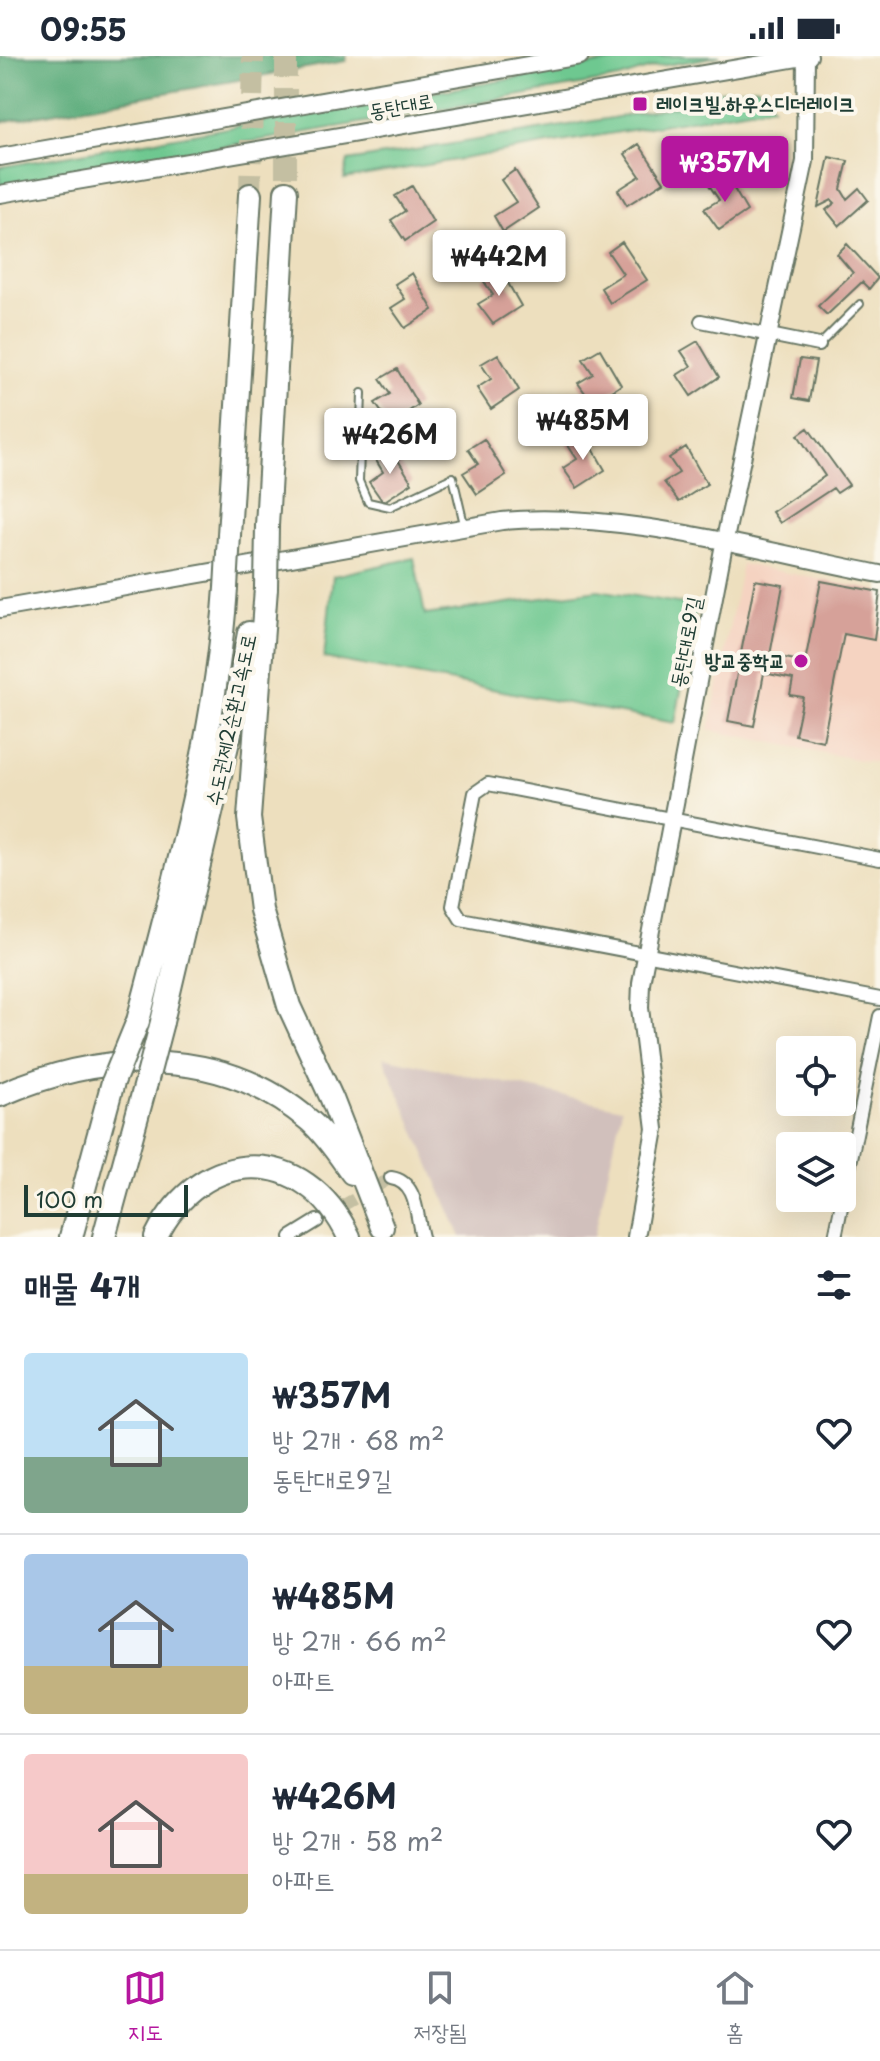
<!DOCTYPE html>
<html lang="ko">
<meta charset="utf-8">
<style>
body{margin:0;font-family:"Playpen Sans","Poor Story",sans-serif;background:#f2f2f3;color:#1f2937;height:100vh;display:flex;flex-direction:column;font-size:30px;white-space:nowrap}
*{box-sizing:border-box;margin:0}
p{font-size:26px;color:#747a83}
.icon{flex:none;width:44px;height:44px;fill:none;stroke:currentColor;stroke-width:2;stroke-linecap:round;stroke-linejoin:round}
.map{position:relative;height:1181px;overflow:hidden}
.drawer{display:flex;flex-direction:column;background:#fff;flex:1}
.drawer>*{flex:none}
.controls{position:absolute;left:776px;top:980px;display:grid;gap:16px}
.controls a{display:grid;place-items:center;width:80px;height:80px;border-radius:8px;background:#fff;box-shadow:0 8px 32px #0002;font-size:40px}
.scale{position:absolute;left:24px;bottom:20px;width:164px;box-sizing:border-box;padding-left:8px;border:4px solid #1f3d34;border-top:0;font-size:22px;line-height:28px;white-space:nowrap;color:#1f3d34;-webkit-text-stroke:6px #fbf7ec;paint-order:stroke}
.price{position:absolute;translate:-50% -68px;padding:0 18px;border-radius:8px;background:#fff;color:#222;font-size:26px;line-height:52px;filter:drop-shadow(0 2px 4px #0008)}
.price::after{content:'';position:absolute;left:50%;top:48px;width:24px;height:18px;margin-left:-12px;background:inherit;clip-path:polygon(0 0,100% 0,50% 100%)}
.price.active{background:#b5179e;color:#fff}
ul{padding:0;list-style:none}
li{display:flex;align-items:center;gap:24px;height:200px;padding:0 24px}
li+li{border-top:2px solid #e0e1e3}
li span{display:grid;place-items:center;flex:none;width:224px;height:160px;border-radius:8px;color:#555}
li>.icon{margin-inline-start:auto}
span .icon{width:96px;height:96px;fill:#fffc;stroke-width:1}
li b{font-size:34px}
h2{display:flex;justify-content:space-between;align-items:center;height:96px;padding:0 24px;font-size:34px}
.status{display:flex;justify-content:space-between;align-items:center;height:56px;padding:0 40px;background:#fff;direction:ltr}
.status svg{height:22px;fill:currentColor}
.tabs{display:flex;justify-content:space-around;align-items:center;height:112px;border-top:2px solid #e0e1e3;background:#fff;font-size:22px;color:#747a83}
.tabs a{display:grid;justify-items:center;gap:4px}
.tabs .active{color:#b5179e}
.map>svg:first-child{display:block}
</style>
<div class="status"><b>09:55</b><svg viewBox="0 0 49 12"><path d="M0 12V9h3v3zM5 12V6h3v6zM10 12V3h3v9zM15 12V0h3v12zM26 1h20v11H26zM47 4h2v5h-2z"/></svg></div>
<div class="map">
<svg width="880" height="1181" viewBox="0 0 880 1181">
<rect width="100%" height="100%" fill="#fbf7ec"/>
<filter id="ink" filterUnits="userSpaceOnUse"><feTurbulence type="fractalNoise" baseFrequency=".0125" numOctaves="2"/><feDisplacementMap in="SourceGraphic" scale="16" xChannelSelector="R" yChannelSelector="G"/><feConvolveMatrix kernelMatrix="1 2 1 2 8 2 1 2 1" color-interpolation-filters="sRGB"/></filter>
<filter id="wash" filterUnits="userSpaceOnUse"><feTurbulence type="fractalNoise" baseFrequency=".006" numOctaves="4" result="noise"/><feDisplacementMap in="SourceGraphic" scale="32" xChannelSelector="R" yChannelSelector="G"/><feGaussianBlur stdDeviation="1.8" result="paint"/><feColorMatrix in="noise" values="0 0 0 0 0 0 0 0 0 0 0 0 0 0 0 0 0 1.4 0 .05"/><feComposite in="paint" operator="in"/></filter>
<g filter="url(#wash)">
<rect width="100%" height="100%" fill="#eddfbe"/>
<!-- built -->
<path fill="#f5d3c1" d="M742 508 880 535V708L709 674Z"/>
<!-- industrial -->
<path fill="#d1c0bc" d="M383 1001 622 1052 594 1181H461Z"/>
<!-- green -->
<path fill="#6ec890" stroke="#468262" stroke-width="2" d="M645 0H720L654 11 620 22 0 129V111Z
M758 31 773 50 344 123 348 105 612 62 682 49 710 36Z
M414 502 425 559 598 534 697 550 675 667 324 602 333 520Z"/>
<!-- forest -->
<path fill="#5aac7a" stroke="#3c7457" stroke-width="2" d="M0 0H346V5L0 66Z"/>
<g id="blocks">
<!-- building -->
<path fill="#d6a199" d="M639 88 664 126 627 149 618 134 640 120 625 98Z
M829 101 848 105 841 133 847 143 859 132 868 144 839 170 826 154 835 147 832 144 818 151Z
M515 114 539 152 503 176 494 160 516 146 501 124Z
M726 119 747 155 719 174 704 153 719 144 709 129Z
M412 130 433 166 405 185 391 164 405 155 395 140Z
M622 186 647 224 610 247 601 232 623 218 608 196Z
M847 188 878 222 869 233 862 226 827 259 818 250 853 217 837 198Z
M500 213 521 250 493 268 478 248 493 239 483 224Z
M412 217 433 254 405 272 391 252 405 243 395 228Z
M698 285 719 321 691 340 677 319 691 310 681 295Z
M600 293 621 329 593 348 578 327 593 318 583 303Z
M498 298 519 334 491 353 477 332 491 323 481 308Z
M800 303 816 305 809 345 793 342Z
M397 313 418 349 390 368 375 347 390 338 380 323Z
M808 372 849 429 837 437 833 432 780 467 772 456 825 420 798 379Z
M584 377 605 414 577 432 563 412 577 403 567 388Z
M484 383 506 419 477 438 463 417 478 408 468 393Z
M390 391 412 427 383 446 369 426 383 416 374 401Z
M686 391 707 428 679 446 664 426 679 417 669 402Z
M755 524 783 529 770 599 805 606 821 525 880 536 874 584 844 578 823 685 795 679 803 641 790 639 793 623 764 617 754 670 728 665Z"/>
</g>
</g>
<g filter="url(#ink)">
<use href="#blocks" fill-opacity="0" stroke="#677664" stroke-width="2"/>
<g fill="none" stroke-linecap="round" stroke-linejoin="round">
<!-- street-tunnel -->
<path stroke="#c4bfa2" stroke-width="12" stroke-dasharray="12 6" stroke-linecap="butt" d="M328 1158 391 1122"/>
<!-- highway-tunnel -->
<path stroke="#c4bfa2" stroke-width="22" stroke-dasharray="22 11" stroke-linecap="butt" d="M286 0V136
M250 139 253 0"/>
<!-- lane casing -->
<g stroke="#677664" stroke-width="10">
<path id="lane" d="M819 289 860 248
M362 337 359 425 368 446 390 451 453 421 464 468"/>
</g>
<!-- street casing -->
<g stroke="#677664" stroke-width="16">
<path id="street" d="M701 265 819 289
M880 803 488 728 475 737 453 850 461 863 880 943
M391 1122C418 1126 416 1160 422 1181
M291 1181 317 1165
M835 1181 880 960"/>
</g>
<!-- secondary casing -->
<g stroke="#677664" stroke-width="20">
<path id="secondary" d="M0 101 580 0
M0 138 809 0
M0 553 502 465C621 454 761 495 880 518
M636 1181 655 1073 640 952 641 927 724 488 805 105 806 0"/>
</g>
<!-- highway casing -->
<g stroke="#677664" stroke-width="26">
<path id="highway" d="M267 470 286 136
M229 479 250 139
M266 532 249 762 261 854 289 950 332 1043 382 1171
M138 965C175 823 216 679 226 532
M162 966 236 651 249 577
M0 1039C102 995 221 988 310 1065 326 1079 339 1099 352 1117
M71 1181 113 1026
M104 1181 146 1027
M156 1181C201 1089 305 1087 349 1181"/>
</g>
<!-- lane -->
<use href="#lane" stroke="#fff" stroke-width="6"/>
<!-- street -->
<use href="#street" stroke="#fff" stroke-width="12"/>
<!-- secondary -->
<use href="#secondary" stroke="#fff" stroke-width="16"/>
<!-- highway -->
<use href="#highway" stroke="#fff" stroke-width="22"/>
<!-- highway-bridge casing -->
<g stroke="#677664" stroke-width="26" stroke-linecap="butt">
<path id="highway-bridge" d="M226 532 229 479
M266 532 267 470
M113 1026 138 965
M146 1027 162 966"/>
</g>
<!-- highway-bridge -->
<use href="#highway-bridge" stroke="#fff" stroke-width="22"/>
</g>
</g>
<!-- markers -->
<g fill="#b5179e" stroke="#fbf7ec" stroke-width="3">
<rect x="632" y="40" width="16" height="16" rx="4"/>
<circle cx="801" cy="605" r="8"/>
</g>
<g text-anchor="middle" stroke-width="8" stroke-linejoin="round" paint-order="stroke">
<!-- poi labels -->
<g font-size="20" font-weight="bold" fill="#1f3d34" stroke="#fbf7ec" text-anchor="start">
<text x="656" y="55">레이크빌.하우스디더레이크</text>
<text x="785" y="612" text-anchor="end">방교중학교</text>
</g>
<!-- street labels -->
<g font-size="20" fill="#1f3d34" stroke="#fbf7ec">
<text transform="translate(401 50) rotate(-10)" y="7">동탄대로</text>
<text transform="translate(686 586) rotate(-79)" y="7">동탄대로9길</text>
<text transform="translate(231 664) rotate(-78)" y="7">수도권제2순환고속도로</text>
</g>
</g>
</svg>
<div class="controls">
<a><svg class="icon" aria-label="locate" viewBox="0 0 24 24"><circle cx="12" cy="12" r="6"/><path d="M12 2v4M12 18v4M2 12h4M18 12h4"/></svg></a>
<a><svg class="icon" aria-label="layers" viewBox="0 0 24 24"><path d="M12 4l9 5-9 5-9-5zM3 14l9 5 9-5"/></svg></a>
</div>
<div class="scale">100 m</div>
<b class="price active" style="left:725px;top:148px">₩357M</b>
<b class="price" style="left:499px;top:242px">₩442M</b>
<b class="price" style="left:583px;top:406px">₩485M</b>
<b class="price" style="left:390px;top:420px">₩426M</b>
</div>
<section class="drawer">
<h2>매물 4개<svg class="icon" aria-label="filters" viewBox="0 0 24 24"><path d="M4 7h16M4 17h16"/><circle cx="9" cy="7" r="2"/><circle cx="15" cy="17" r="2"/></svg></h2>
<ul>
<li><span style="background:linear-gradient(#bfe0f5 65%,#7fa58c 0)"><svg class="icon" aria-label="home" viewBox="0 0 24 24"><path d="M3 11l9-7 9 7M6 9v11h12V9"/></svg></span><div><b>₩357M</b><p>방 2개 · 68 m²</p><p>동탄대로9길</p></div><svg class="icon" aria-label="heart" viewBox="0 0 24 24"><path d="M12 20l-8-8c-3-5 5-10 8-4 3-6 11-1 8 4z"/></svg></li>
<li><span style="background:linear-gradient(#a9c7e8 70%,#c2b280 0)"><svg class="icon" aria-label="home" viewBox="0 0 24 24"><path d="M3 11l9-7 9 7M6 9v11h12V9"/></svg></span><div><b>₩485M</b><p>방 2개 · 66 m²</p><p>아파트</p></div><svg class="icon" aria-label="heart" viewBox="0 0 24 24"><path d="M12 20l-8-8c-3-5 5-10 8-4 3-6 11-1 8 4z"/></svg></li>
<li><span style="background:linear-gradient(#f6c9c9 75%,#c2b280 0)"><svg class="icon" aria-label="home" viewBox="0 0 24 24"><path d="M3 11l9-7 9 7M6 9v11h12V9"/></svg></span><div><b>₩426M</b><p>방 2개 · 58 m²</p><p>아파트</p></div><svg class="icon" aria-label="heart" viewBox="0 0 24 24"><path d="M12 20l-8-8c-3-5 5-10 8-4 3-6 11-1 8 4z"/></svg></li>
</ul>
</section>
<nav class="tabs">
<a class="active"><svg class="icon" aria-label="map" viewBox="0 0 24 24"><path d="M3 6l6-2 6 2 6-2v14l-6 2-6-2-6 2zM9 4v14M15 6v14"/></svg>지도</a>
<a><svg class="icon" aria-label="saved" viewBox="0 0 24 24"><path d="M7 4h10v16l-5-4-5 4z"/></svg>저장됨</a>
<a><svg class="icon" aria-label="home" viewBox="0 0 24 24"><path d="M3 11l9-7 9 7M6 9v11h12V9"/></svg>홈</a>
</nav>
